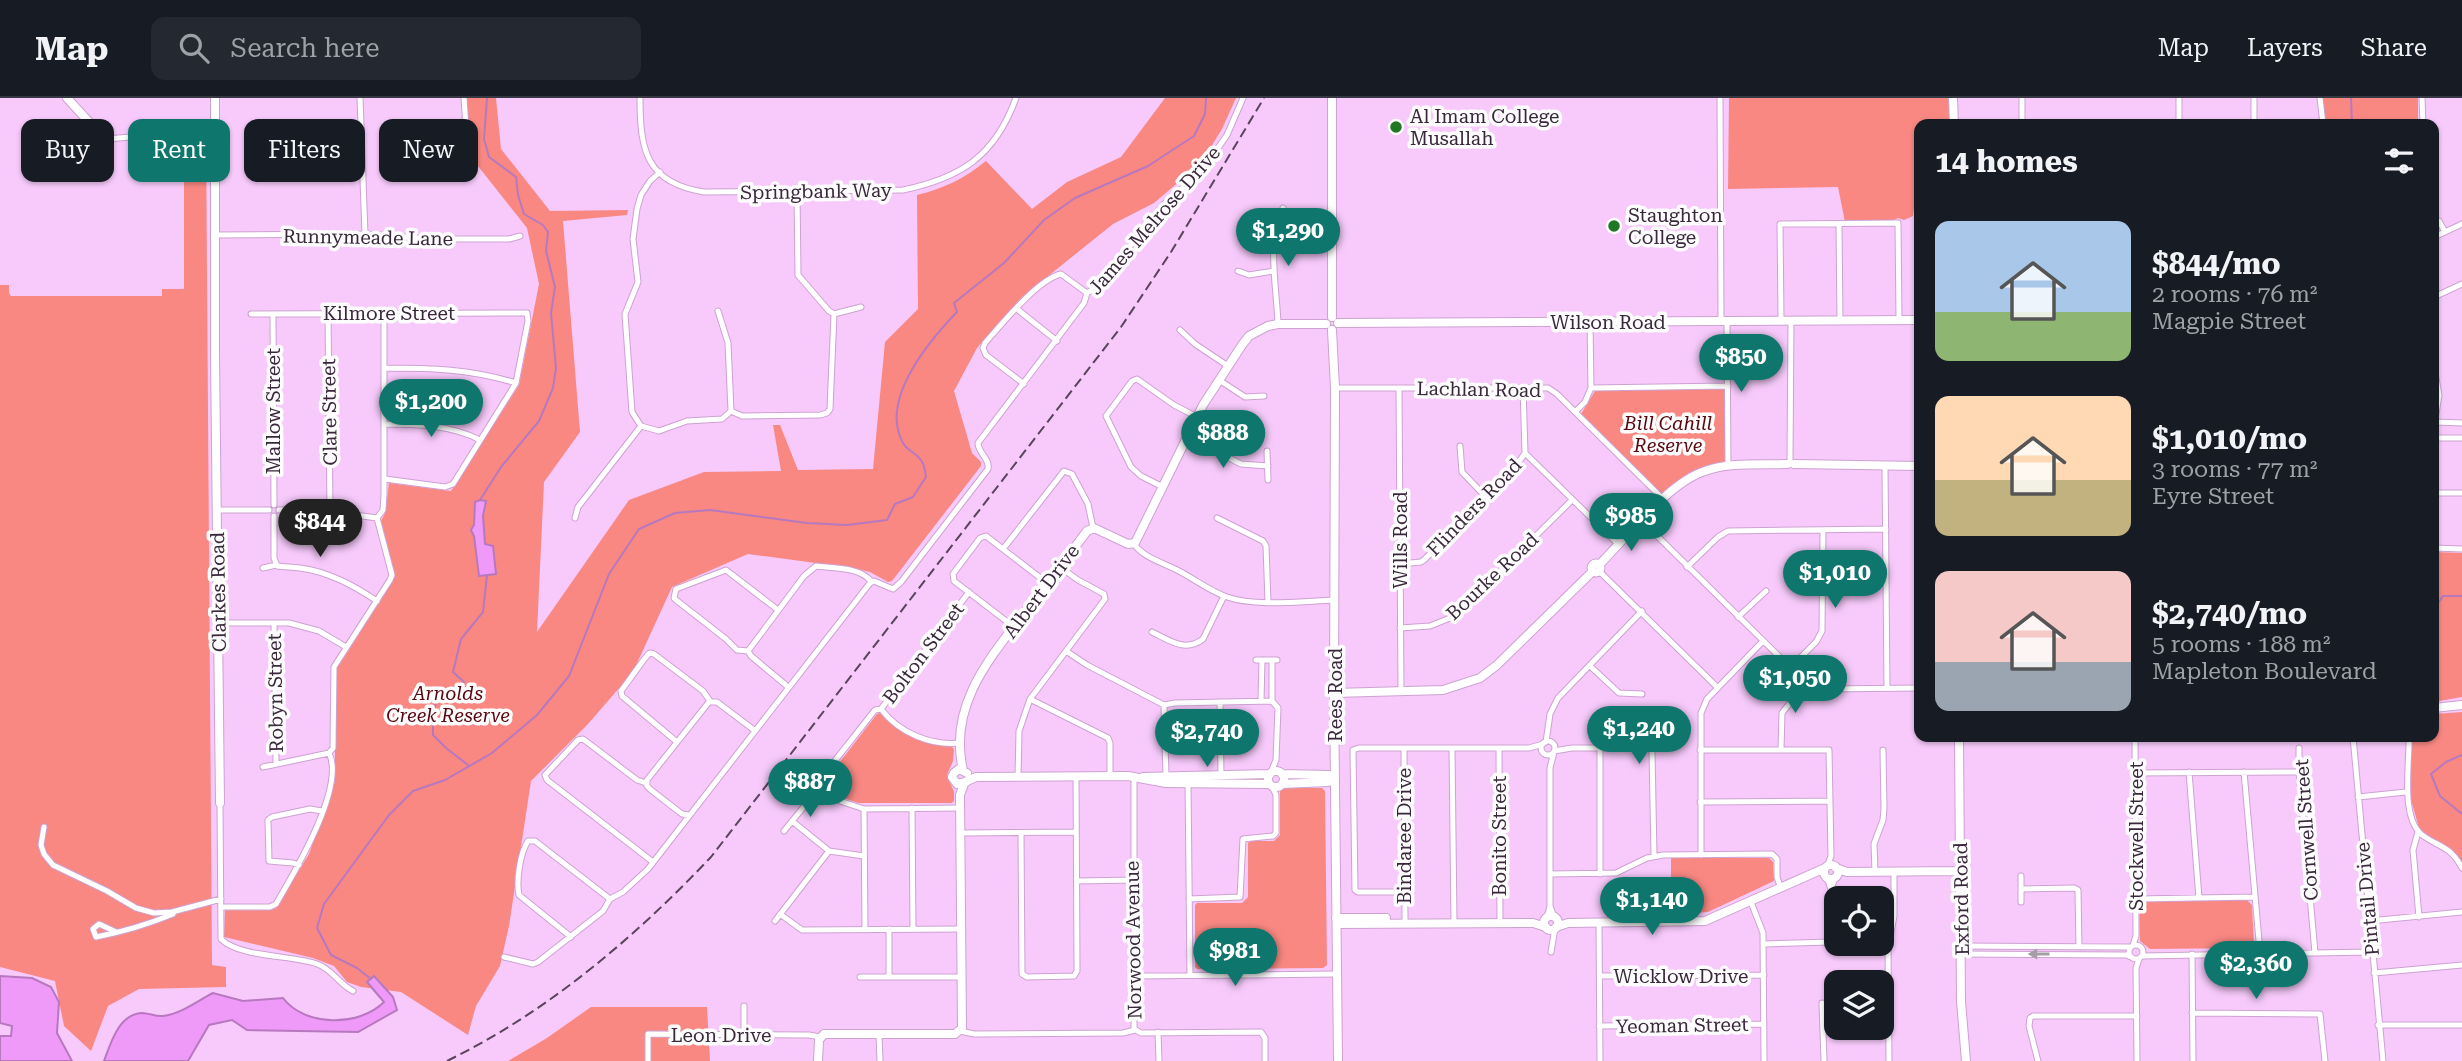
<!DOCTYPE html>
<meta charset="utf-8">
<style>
body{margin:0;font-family:"Roboto Serif",serif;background:#242831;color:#f1f3f6;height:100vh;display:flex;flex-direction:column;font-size:26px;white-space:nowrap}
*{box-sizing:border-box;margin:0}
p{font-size:23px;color:#9ea1a6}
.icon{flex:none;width:38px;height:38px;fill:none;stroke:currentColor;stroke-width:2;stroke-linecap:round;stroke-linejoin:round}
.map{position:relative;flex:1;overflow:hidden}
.drawer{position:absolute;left:1914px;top:21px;width:525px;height:623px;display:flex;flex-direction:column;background:#171b24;border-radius:14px;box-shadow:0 2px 5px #0004}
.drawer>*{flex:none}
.guide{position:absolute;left:21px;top:21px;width:665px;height:63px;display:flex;gap:14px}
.buttons{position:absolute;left:1824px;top:788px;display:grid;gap:14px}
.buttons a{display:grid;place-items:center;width:70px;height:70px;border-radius:14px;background:#171b24;box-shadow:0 2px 5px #0004;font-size:35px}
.price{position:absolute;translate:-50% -60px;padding:0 16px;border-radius:24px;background:#0f766e;color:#fff;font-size:23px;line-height:46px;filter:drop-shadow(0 2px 4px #0008)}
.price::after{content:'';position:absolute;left:50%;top:42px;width:21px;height:16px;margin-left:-10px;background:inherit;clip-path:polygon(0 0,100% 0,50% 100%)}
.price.active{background:#222;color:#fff}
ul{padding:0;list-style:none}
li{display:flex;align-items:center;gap:21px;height:175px;padding:0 21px}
li span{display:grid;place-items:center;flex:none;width:196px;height:140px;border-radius:14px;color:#555}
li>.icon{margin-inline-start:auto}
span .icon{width:84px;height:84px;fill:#fffc;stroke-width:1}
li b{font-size:30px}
h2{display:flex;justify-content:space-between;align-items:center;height:84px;padding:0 21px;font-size:30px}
.chip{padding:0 24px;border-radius:14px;background:#171b24;box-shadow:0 2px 5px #0004;font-size:24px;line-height:63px}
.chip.active{background:#0f766e;color:#fff}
header{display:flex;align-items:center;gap:42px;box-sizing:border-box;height:98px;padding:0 35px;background:#171b24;border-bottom:2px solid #363941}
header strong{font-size:33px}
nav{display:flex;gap:38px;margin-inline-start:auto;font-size:24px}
.search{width:490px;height:63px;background:#242831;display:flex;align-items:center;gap:18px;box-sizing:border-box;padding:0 24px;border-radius:14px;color:#9ea1a6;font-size:26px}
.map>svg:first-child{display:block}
</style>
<header>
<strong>Map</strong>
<div class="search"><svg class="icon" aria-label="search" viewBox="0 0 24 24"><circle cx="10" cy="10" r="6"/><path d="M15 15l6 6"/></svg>Search here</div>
<nav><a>Map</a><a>Layers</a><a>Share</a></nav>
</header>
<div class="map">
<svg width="2462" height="963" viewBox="0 0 2462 963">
<rect width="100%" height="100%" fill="#f7cafb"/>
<!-- green -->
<path fill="#f98883" d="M466 0H496L501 51 550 113 628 112 627 117 563 123 580 334 544 384 537 534 629 402 704 374 781 373 773 327H780L798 372 873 371 885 244 918 211 917 97C943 91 965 80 986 63L1032 111 1067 84 1121 59 1165 0H1236L1222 31 1201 65 1154 105 1113 126 1022 199 977 250 954 293 972 355 981 364V368L892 483 888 484 870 474 853 470 748 456 672 489 633 574 588 626 531 683 509 828 500 868 476 908 468 937 401 894 361 889 347 884 334 868 313 860 224 839 225 812 275 811 309 756 335 683V572L395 479 381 423 385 415 389 385 451 393 519 287 539 186 527 130 470 58Z
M1729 0H1956L1957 26H1920V63L1913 118 1904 122 1898 120 1892 123 1845 124 1838 89 1728 91Z
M2322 0H2418V26H2325Z
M180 33H206L212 867 226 869V889L139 891 108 908 91 953 64 928 55 883 0 869V187H9V195L11 198H162V191H184V67L180 66Z
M1725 291V363L1690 375 1662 397 1581 316 1595 293Z
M2434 454 2462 455V599L2434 604Z
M2462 614V764C2452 746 2435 744 2420 733L2409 695 2412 639H2434V616Z
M880 615C902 633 921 647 951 648L954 651 953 663 947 677 954 694V703L952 705H858L844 700 825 686V683L877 616Z
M1283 690H1322L1325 693 1327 867 1323 870 1197 871 1195 869V807L1197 805H1242L1248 799V745L1250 743H1274L1280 737V693Z
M1671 760H1769L1773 764 1774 783 1708 814 1671 816Z
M2247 802 2252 807 2254 847 2252 850 2150 851 2140 843 2139 806 2144 803Z
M591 909H707L710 963H508L547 940Z"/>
<!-- water -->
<path fill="#ef9af8" stroke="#b878bf" stroke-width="2" d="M480 402 486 403 483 418 485 446 493 448 496 476 479 478 474 438 471 432 474 427 475 404Z
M0 878 32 880 51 889 59 904 57 935 72 963H0V938H11L12 928 0 925Z
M374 878 393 899 397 912 358 934 247 932 232 922 209 927 188 963H104C111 944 119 916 142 915 149 915 156 919 163 918 181 916 197 903 213 895L243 903 283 900C305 929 359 929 384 904L367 884Z"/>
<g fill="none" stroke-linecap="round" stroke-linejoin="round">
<!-- stream -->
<path stroke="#b878bf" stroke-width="2" d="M2351 0 2352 26
M480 402 501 369 539 323 553 290 556 270 551 215 555 189 546 153 548 134 543 127 524 116 518 97 516 79 489 59 484 41 487 0
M2434 511 2443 498H2462
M2462 657 2446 664 2431 676 2440 698 2462 716
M468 667 446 650 433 637V614L438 599 464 584 453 574 461 541 483 514 487 477
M371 881 357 870 331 857 317 830 324 806 389 717 413 693 445 682 492 655 537 617 569 578 609 476 639 431 675 415 710 412 807 425 847 427 887 422 895 406 913 399 926 379C925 375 925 368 922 364 919 356 907 353 903 345 879 302 929 243 957 214L954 205 1004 165 1044 122 1075 100 1148 68 1194 38 1205 16 1206 0"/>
<!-- street casing -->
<g stroke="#cda2d1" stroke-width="7">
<path id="street" d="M360 0 365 136
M640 0C640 52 646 85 704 94L903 92C961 80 995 58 1016 0
M1720 0 1721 223
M2320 0 2323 26
M2422 0 2423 26
M2022 26V0
M2179 26V0
M2254 26V0
M294 35 361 34
M96 42 130 39
M464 54 467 44 464 0
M660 74 650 83 641 97 637 111 633 141 638 184 625 216 632 314 641 328 659 333 687 323 722 321 731 313 742 318 820 317 827 315 830 311 834 216 829 213 798 177 797 93
M2434 122 2439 123 2445 134
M1839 126 1840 222
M215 137 365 136 433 141H509L520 138
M2434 139 2462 126
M1238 173 1249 177 1274 173
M2434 199 2462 186
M1017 211 1057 243
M718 213 728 245 731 313
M328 215 330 413
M251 216 527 215 528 223 516 285 453 386 445 389 385 381
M834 216 861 209
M273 218 274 407
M1781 222 1780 126 1898 125 1899 222
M1727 223 1728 368
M1278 226C1277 192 1266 140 1283 110
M1180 232 1195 246 1228 268
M2434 269 2439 297 2434 328
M384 270C432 270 470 271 516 285
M1219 282 1245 299 1264 298
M1024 286 986 257 983 250 985 245C1001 227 1038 181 1061 176L1087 195
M1335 290H1548L1557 296 1663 401
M1399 290 1401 593
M1591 290 1728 288
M1575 314 1585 304 1591 290 1590 224
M2436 324 2462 325
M384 326C417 326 451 327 480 342
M1188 339 1241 366 1268 368
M2434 340H2462
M1460 348 1462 374 1486 399
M1267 353 1268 382
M1525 355 1619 447
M1790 362 1791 222
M1885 369 1887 590
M1163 389 1141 378 1131 369 1106 318 1132 283 1137 281 1174 307 1197 319
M2434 395H2462
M217 412H269
M279 412H319L377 420
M274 418V460L277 468C285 469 292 469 300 470 329 474 353 487 377 503
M575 420 578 409 641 328
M1217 420 1263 443 1266 448 1268 504
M1642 423 1806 585 1822 591 1920 590
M1134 446C1143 459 1161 464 1175 471 1192 479 1209 493 1227 499 1256 509 1303 503 1335 502
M2434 450 2462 451
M1003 451 1064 373 1072 376 1088 406 1093 430
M1400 466 1421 464 1425 461 1521 361 1525 355 1523 289
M1687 469 1718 439 1728 433 1886 431
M263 470 276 467
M1599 473 1717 589
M1738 519 1766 493
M219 525H289L319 533 346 549
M274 525 276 665
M1014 529 954 483 953 476 980 440 986 438 1047 485
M1400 530 1430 528 1455 518 1572 402
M1152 534C1169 542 1185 555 1203 541L1224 498
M748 553 737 552 726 541 676 502 674 500 676 491 726 472 778 512
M1066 553 1087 567 1164 607 1166 678
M1256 562H1277
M1590 568 1619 595 1642 596
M1790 570 1816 544 1822 533 1823 432
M787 588 751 558 748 553 804 478 816 468C834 470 859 469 871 483
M1030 601 1108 640 1110 645V678
M1261 603 1262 562
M1272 603V563
M1220 604 1221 678
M1164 607 1175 605 1272 603 1278 610 1276 662 1271 674
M881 611 969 494
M881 611C899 635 931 648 960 645
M2353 639 2383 963
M2409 639C2410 664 2399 724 2425 739 2442 750 2452 750 2462 770
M1541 650a7 7 0 1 1 14 0a7 7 0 1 1-14 0Z
M677 644 622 598 621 593C627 586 645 558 650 555L654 556 703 593 710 603
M1546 644 1550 616 1558 600 1642 513
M1499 650 1500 825
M1600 650V776
M1650 650 1663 648
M2299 650V674L2315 855
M1404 651 1405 825
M1452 651 1454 825
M1781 651 1782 615 1806 585
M1700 652H1829L1831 758 1827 769
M1554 653 1572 650H1650L1652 654 1654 758
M263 669 329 655
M2189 674 2199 800
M2244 674 2260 854
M2136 675 2299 674
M1134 678V931L1141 935 1261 934 1265 940V963
M1018 679 1019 633 1030 601 1105 501 1104 496 1078 482 1060 469
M1188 684 1190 877
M646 685 637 682 583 641 578 642 545 677 547 682 653 764
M820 689 822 679 875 612 881 611
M2358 699 2406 694
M1700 704 1830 703
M220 705 221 841C240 860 294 857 317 866 332 871 339 886 353 893
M912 710 913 831
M864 711 865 832
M689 717 682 716 651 692 647 688V682L709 604H717L754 632
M792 723 829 753 864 758
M44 729 41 747 44 756 53 767 107 793 136 810 154 815 172 814 221 801
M784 733 820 689 840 703 864 711 960 710
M2418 734 2413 752 2419 819
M961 735 1076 734
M1021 735 1022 876 1027 879 1074 878 1077 873 1076 678
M1701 757V615L1707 601 1763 543
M299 767 293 765 269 763 268 722 272 719 310 711 322 713
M1875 774 1874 746 1883 722 1884 710 1883 652
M1550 776 1616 775 1647 760 1663 757 1772 756 1777 761V779L1781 791
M1077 783 1133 782
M1831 791 1835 780
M2022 791 2074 790 2078 792 2079 849
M1404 794H1358L1355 792 1353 652 1359 650H1529L1543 646
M1189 801 1240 799 1243 741 1273 738 1276 735V697L1272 688
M2136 801 2255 799
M1751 804 1763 835 1764 963
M2021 804V778
M1550 808 1554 819
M221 809H270L276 806C294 775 346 689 329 655L333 650 334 569 390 482 392 477 377 420 383 412 384 397V215
M780 816 802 832 962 831
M1547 820 1550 808V670L1554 654
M775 823 829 753
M2369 823 2462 814
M1599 825 1600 963
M116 834 99 826 93 831 96 839C122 834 149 826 173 816
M571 839 519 797C516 783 520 755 528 743H535L610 801
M1764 846 1830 844 1831 791 1827 780
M2129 854a7 7 0 1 1 14 0a7 7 0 1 1-14 0Z
M2133 847 2136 838 2135 639
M1962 848 2131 849
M1551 854 1555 830
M1962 856 2126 857 2131 859
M2192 856 2193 963
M2142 858 2371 854
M504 859 533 866 538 864 603 813 610 801 623 794 648 771 870 485 874 483 893 491 901 484 988 371C990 360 978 355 978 345L1084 205 1087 195 1097 189 1163 107 1202 73 1227 37 1243 0
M2374 875 2462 867
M1133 878 1337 876
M1599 878 1764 877
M860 879H962
M889 879V831
M1822 905 1824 963
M744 908V937
M2192 915 2320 916 2325 963
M2378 927H2462
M1599 928 1764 926
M960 933 974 936 1123 935 1135 932
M1158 934 1159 963
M879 936 880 963
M648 963V936L809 937 820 939
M1889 963 1888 850 1894 818V774
M2038 963 2029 928 2030 920 2033 918H2137
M2137 963 2136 870 2139 861"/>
</g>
<!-- secondary casing -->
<g stroke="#cda2d1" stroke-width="10">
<path id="secondary" d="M67 0 89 24 98 49
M215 0V257L220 705
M1953 0 1954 26
M1332 219V0
M1338 225 1920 222
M1332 232 1335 290 1334 595 1338 963
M1794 366 1920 368
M1591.5 470a4.5 4.5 0 1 1 9 0a4.5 4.5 0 1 1-9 0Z
M1599 467C1627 439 1669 384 1705 373 1730 364 1760 367 1787 366
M1334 595 1443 592 1480 580 1497 567 1593 473
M2434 610 2462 607
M1959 639 1961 903 1966 963
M963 672C948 608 989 561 1025 514 1046 487 1067 460 1087 433L1094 430 1128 446 1135 445 1203 307 1242 247 1249 238 1268 228 1278 226H1326
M1268 681a8 8 0 1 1 16 0a8 8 0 1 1-16 0Z
M1282 676 1329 677 1335 680
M1143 679 1270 676
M967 683 976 679 1128 678 1166 685 1269 686
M966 684 957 686 952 679 954 675 959 671 967 675
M1282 686 1328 684 1335 680
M1824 774a7 7 0 1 1 14 0a7 7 0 1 1-14 0Z
M1836 770 1847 774 1960 773
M1544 825a7 7 0 1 1 14 0a7 7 0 1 1-14 0Z
M1336 820H1386
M1337 826 1533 825 1546 829
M1556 829 1568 825 1705 823 1825 770
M818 963 819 942 824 936H955L962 930 960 697 964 686"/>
</g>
<!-- street -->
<use href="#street" stroke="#fff" stroke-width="5"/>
<!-- secondary -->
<use href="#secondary" stroke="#fff" stroke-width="8"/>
<!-- rail -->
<path stroke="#5a445c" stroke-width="2" stroke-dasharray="10 5" stroke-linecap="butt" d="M447 963C549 913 634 840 711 759L1121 229 1171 154 1264 0"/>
</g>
<!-- one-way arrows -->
<defs><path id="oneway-solid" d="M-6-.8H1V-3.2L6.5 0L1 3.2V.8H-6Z" transform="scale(1.75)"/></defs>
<use fill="#a69ea7" href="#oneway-solid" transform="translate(2039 856) rotate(-180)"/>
<!-- markers -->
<g fill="#1f7623" stroke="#fcfcfc" stroke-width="2.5">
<circle cx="1396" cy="29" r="7"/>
<circle cx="1614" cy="128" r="7"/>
</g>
<g text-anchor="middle" stroke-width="7" stroke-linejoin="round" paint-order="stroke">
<!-- poi labels -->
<g font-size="19" fill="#39283b" stroke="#fcfcfc" text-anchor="start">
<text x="1410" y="25">Al Imam College<tspan x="1410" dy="22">Musallah</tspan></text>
<text x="1628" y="124">Staughton<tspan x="1628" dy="22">College</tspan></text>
</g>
<!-- street labels -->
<g font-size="19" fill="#39283b" stroke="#fcfcfc">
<text transform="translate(816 93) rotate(-1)" y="7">Springbank Way</text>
<text transform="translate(1154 122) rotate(-49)" y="7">James Melrose Drive</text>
<text transform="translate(368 139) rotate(1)" y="7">Runnymeade Lane</text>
<text x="389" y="222">Kilmore Street</text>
<text x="1608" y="231">Wilson Road</text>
<text transform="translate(1479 291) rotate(1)" y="7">Lachlan Road</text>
<text transform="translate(273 313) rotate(-90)" y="7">Mallow Street</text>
<text transform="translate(329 314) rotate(-91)" y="7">Clare Street</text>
<text transform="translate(1474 409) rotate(-46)" y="7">Flinders Road</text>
<text transform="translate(1400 442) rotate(-90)" y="7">Wills Road</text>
<text transform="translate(1492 478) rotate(-43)" y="7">Bourke Road</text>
<text transform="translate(1041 493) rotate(-53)" y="7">Albert Drive</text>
<text transform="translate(218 494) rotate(-91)" y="7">Clarkes Road</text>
<text transform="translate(923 555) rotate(-53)" y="7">Bolton Street</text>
<text transform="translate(275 595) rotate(-91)" y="7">Robyn Street</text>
<text transform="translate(1335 597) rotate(-90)" y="7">Rees Road</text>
<text transform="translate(2306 732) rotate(-94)" y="7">Cornwell Street</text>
<text transform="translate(1404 738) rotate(-90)" y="7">Bindaree Drive</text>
<text transform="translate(1499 738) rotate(-90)" y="7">Bonito Street</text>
<text transform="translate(2136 738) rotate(-90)" y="7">Stockwell Street</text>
<text transform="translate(1961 801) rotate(-91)" y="7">Exford Road</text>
<text transform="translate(2367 801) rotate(-95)" y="7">Pintail Drive</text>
<text transform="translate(1133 842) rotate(-91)" y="7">Norwood Avenue</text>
<text x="1681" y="885">Wicklow Drive</text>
<text transform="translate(1682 927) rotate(-1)" y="7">Yeoman Street</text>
<text x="721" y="944">Leon Drive</text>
</g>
<!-- park labels -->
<g font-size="19" font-style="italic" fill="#59070f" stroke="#fcfcfc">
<text x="1668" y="332">Bill Cahill<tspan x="1668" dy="22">Reserve</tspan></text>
<text x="448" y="602">Arnolds<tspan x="448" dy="22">Creek Reserve</tspan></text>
</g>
</g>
</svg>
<div class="buttons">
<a><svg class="icon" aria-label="locate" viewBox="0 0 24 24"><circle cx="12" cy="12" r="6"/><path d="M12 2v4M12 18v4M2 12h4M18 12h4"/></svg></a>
<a><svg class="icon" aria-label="layers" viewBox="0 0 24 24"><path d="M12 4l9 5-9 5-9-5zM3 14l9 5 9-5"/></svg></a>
</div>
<b class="price" style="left:1288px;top:170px">$1,290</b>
<b class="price" style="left:1741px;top:296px">$850</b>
<b class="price" style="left:431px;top:341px">$1,200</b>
<b class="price" style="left:1223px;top:372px">$888</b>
<b class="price" style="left:1631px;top:455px">$985</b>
<b class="price active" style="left:320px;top:461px">$844</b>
<b class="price" style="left:1835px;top:512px">$1,010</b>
<b class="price" style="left:1795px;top:617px">$1,050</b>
<b class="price" style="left:1639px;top:668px">$1,240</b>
<b class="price" style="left:1207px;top:671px">$2,740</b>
<b class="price" style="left:810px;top:721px">$887</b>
<b class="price" style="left:1652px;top:839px">$1,140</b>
<b class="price" style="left:1235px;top:890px">$981</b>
<b class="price" style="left:2256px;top:903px">$2,360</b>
<div class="guide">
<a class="chip">Buy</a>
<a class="chip active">Rent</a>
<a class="chip">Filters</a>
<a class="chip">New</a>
</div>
<section class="drawer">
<h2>14 homes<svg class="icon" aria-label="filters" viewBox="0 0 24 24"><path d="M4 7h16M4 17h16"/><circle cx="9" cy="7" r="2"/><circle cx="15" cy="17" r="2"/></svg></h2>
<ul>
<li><span style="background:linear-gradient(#a9c7e8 65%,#8fb573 0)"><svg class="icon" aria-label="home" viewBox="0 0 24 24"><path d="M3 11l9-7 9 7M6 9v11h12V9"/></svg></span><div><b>$844/mo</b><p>2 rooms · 76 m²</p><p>Magpie Street</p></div></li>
<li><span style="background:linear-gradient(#ffd9b3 60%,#c2b280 0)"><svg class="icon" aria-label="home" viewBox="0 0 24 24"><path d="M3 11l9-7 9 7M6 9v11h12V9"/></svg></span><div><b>$1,010/mo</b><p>3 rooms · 77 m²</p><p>Eyre Street</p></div></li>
<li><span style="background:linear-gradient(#f6c9c9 65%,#9aa5b1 0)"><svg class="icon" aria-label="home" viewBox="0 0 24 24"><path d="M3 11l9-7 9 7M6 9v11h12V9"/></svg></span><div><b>$2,740/mo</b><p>5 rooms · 188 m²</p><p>Mapleton Boulevard</p></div></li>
</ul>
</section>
</div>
